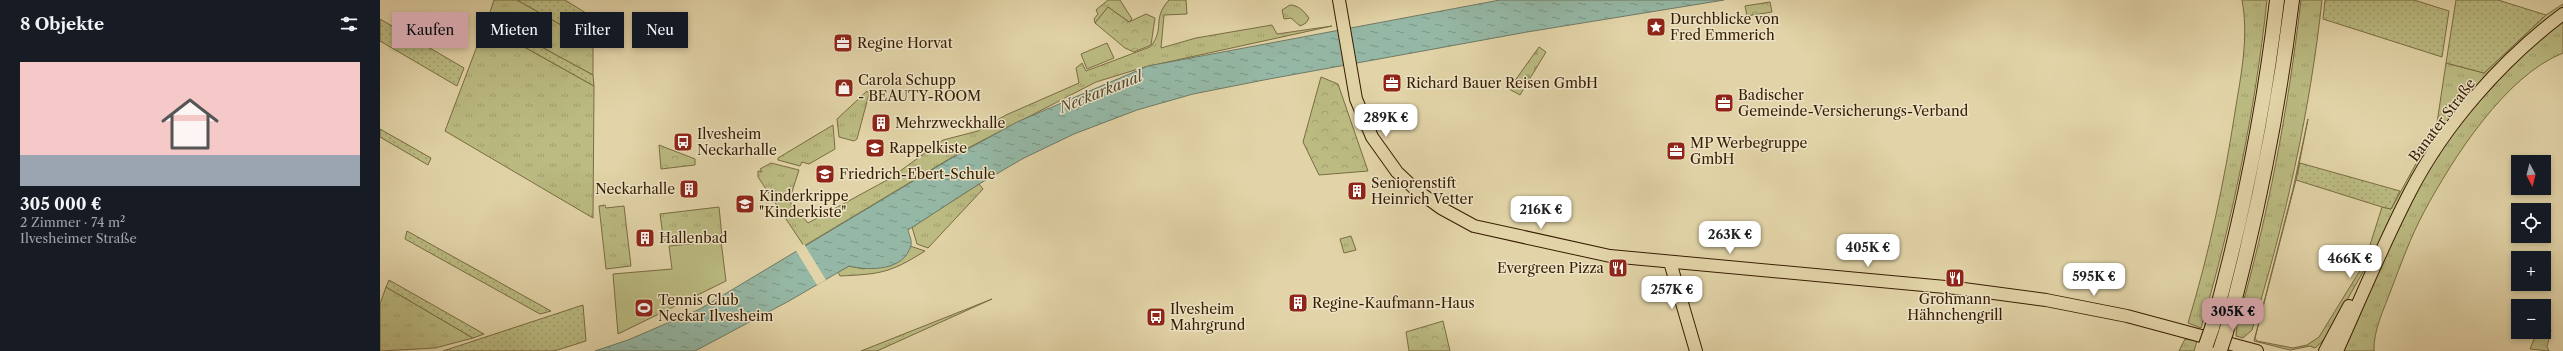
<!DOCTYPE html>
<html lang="de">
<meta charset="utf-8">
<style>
body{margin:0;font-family:"Libre Caslon Text",serif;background:#242831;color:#f1f3f6;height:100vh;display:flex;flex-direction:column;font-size:15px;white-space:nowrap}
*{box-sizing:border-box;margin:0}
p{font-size:13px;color:#9ea1a6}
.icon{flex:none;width:22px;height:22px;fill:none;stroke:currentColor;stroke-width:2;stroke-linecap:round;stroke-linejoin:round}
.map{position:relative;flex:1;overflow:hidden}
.drawer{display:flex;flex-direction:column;background:#171b24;width:380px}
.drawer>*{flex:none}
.banner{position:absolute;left:12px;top:12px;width:380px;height:36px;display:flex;gap:8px}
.needle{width:26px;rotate:173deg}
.tools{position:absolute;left:2131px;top:155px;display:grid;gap:8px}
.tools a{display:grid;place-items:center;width:40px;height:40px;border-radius:0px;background:#171b24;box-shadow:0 2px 6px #0003;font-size:20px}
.price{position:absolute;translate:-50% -34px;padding:0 9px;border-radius:8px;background:#fff;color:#222;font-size:13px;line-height:26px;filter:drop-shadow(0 1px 2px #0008)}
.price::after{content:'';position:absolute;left:50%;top:24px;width:12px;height:9px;margin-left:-6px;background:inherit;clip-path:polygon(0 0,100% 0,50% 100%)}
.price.current{background:#c59692;color:#111}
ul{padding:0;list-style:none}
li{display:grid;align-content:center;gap:8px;height:212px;padding:0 20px}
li+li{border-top:1px solid #363941}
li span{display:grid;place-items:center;height:124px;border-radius:0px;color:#555}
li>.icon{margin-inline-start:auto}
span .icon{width:72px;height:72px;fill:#fffc;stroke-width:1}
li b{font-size:17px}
h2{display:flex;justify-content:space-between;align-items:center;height:48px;padding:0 20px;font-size:17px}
.tag{padding:0 14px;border-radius:0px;background:#171b24;box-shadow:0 2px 6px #0003;font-size:14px;line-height:36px}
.tag.current{background:#c59692;color:#111}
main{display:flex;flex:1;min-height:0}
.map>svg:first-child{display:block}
</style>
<main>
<section class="drawer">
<h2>8 Objekte<svg class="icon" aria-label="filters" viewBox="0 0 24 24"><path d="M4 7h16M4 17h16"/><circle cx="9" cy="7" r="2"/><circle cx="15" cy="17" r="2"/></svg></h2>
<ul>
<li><span style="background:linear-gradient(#f6c9c9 75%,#9aa5b1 0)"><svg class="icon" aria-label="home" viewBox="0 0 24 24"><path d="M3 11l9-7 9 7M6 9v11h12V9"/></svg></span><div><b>305 000 €</b><p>2 Zimmer · 74 m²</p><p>Ilvesheimer Straße</p></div></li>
</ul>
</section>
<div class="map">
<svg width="2183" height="351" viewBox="0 0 2183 351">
<defs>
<pattern id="grass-tufts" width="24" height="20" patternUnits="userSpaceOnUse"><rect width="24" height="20" fill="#bbbb82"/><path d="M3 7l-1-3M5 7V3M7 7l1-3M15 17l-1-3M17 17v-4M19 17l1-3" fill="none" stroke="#a2a06e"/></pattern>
<pattern id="cemetery-stones" width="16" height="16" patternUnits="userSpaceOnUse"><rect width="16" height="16" fill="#bbbb82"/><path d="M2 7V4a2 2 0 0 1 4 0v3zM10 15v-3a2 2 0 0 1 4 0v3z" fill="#a2a06e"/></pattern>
<pattern id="park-crowns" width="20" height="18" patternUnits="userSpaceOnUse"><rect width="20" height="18" fill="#bbbb82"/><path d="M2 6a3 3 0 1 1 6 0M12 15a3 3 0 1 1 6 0" fill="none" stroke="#a2a06e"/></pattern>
<pattern id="garden-dots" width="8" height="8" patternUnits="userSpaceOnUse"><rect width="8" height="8" fill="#bbbb82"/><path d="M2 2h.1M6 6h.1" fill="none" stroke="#a2a06e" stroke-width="1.8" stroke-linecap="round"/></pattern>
<pattern id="water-ripples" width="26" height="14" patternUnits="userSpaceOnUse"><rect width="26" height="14" fill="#95b8a6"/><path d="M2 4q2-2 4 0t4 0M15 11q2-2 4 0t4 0" fill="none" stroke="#7b9585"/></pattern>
</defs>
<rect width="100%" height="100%" fill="#e2d4a8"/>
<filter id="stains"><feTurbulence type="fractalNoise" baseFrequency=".005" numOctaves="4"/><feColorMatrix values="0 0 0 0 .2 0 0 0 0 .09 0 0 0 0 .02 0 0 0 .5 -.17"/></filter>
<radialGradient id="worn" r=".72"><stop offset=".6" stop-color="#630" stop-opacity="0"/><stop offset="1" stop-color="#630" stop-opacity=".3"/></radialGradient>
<!-- grass -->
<path fill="url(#grass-tufts)" stroke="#7a6c42" d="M114 0H137L213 43V75L108 18Z
M728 0H740L752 19 749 22 728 7 715 23 714 19 718 14 716 10Z
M789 0H806L807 14 784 15 781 48 816 38 892 25 897 34 952 26 765 67 716 82 584 150 424 246 378 177V171L382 172 380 169 391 163 419 170 409 201 428 223 509 179 563 140 598 131 626 115 699 83 696 68 702 63 706 71 770 47C786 28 771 20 789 0Z
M1862 0H1887C1875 112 1852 222 1821 328L1808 323C1829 254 1844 183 1855 112 1861 74 1869 38 1862 0Z
M1921 0H1942C1930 112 1905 222 1872 330L1863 338 1856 336 1857 324C1888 218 1908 110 1921 0Z
M2183 4V9L2111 74 1995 251 1944 340 1935 348 1930 346 1910 350 1874 341 1913 189 1928 119 1916 180 1875 338 1877 341 1913 348 1927 345 1939 337 1984 264 2002 207 2011 209 2048 142 2055 136 2066 63 2104 73 2166 15Z
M910 5C918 5 924 11 929 18L926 23 920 26 911 18 904 19 902 10Z
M2183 19V53C2125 76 2073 158 2044 212 2031 236 2021 264 2011 290 2004 309 1993 331 1994 351H1964C1968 330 1985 302 1993 281 2003 259 2011 236 2022 214 2062 138 2118 75 2183 19Z
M105 25 214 86 213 218 65 131Z
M487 91 489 94 477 139 474 141 459 137 457 119Z
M453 125 455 149 429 164 422 162 420 166 398 160V158Z
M599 184 603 189 548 248 537 244 532 227Z
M225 205 226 208 244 206 251 266 226 269 219 206Z
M339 207 342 237 284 243 280 214Z
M971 236 976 250 964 253 960 239Z
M530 246 545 251C510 273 501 274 460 276L458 272 469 266 484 269 528 251Z
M6 287 93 338 55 348 0 351V304Z
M612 299 497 351H481Z
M2164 327 2171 330 2167 347 2169 351 2150 349 2157 332H2164Z
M1805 339 1817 341 1814 351H1799Z"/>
<!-- cemetery -->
<path fill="url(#cemetery-stones)" stroke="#7a6c42" d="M1159 47 1166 52 1140 95 1129 89Z"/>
<!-- park -->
<path fill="url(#park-crowns)" stroke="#7a6c42" d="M1390 2 1392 12 1367 16 1365 6Z
M728 7 749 22 766 14 775 18 771 45 754 52 745 48 715 23Z
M941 77 958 84 988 171 939 175 923 142Z
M279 145 315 159V165L281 169Z
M1063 321 1070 351H1029L1026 332Z"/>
<!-- garden -->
<path fill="url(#garden-dots)" stroke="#7a6c42" d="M137 0H185L214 18 213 43Z
M1945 0H2034L2069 11 2062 57 1943 19Z
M2076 0H2118L2166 15 2104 73 2066 63Z
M108 18 213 75 214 86 105 25Z
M0 19 84 68 77 86 0 41Z
M0 129 51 158 48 165 0 137Z
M1920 163 2020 191 2011 209 2002 207 1916 180Z
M27 231 171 311 160 314 25 239Z
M9 280 104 334 93 338 6 287Z
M203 305 206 341 174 351H63Z"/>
<!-- pitch -->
<path fill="#bbbb82" stroke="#7a6c42" d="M727 43 734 58 707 69 701 54Z
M341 241 346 281 238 334 233 274 292 269 289 246Z"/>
<!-- water -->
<path fill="url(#water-ripples)" stroke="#707a64" d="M1120 0H1344L1147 32 889 79 813 94 757 110 694 134 644 158 599 184 528 230C529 235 532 239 531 245 525 271 489 271 469 266L409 301 315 351H215L248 340 320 309 570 159 637 122 768 66Z"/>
<!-- pier -->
<path fill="#e2d4a8" d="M424 244 446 280 437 285 415 249Z"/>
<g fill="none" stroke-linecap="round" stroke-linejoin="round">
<!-- major casing -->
<g stroke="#381c01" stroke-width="14">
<path id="major" d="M959 0 976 99 992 137 1017 172 1035 189 1061 208 1094 226 1230 256 1576 288 1666 300 1747 316 1877 351
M1290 262 1316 351
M1945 351 1969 306
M1957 351C1981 298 2003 244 2030 192 2065 124 2122 60 2183 14"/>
</g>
<!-- highway casing -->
<g stroke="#381c01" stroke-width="16">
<path id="highway" d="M1832 328C1862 220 1884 111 1897 0
M1846 332C1876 223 1898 113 1912 0"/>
</g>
<!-- major -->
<use href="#major" stroke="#e2d4a8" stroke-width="12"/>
<!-- highway -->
<use href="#highway" stroke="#e2d4a8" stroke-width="14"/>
<!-- highway-bridge casing -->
<g stroke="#381c01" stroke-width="16" stroke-linecap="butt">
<path id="highway-bridge" d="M1826 345 1832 328
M1840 350 1846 332"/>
</g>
<!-- highway-bridge -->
<use href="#highway-bridge" stroke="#e2d4a8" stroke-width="14"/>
</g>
<!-- icons -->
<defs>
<g id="sight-square" transform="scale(1)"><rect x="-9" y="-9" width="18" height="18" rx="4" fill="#8f2418" stroke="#ece3c6"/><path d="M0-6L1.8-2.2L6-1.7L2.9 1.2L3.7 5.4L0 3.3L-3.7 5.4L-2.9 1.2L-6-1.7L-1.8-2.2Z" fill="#fff"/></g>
<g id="office-square" transform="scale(1)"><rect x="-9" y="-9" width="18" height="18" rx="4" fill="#8f2418" stroke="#ece3c6"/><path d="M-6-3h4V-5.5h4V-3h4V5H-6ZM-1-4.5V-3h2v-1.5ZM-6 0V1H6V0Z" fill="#fff"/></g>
<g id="shop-square" transform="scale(1)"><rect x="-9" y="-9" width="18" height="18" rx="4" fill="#8f2418" stroke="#ece3c6"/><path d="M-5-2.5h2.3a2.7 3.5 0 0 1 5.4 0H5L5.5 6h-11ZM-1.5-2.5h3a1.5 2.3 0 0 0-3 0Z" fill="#fff"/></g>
<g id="building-square" transform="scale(1)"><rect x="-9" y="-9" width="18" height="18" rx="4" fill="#8f2418" stroke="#ece3c6"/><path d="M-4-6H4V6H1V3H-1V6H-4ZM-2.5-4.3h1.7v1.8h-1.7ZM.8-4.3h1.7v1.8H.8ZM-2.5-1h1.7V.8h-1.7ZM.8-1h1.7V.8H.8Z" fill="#fff"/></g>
<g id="bus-square" transform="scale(1)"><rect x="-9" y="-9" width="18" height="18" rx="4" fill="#8f2418" stroke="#ece3c6"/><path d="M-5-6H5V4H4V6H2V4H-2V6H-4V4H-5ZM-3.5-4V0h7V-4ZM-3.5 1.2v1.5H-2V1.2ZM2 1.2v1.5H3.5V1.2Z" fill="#fff"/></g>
<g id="school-square" transform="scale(1)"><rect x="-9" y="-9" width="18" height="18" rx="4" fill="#8f2418" stroke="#ece3c6"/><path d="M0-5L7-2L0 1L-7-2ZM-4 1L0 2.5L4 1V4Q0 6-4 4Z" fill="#fff"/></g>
<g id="restaurant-square" transform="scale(1)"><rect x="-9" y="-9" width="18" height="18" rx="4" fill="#8f2418" stroke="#ece3c6"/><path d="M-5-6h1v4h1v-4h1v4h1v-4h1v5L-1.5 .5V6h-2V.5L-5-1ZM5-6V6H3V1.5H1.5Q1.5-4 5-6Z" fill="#fff"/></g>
<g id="stadium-square" transform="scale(1)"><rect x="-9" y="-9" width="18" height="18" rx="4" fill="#8f2418" stroke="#ece3c6"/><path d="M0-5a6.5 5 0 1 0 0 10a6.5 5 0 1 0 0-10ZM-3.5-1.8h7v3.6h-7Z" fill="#fff"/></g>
</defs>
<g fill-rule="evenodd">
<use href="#sight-square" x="1276" y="27"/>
<use href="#office-square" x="463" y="43"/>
<use href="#office-square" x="1012" y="83"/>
<use href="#shop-square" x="464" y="88"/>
<use href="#office-square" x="1344" y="103"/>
<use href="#building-square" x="501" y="123"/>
<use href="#bus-square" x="303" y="142"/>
<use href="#school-square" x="495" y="148"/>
<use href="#office-square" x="1296" y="151"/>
<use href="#school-square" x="445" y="174"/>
<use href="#building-square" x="309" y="189"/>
<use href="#building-square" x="977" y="191"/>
<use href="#school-square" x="365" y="204"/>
<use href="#building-square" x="265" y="238"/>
<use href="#restaurant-square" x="1238" y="268"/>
<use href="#restaurant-square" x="1575" y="278"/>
<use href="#building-square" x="918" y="303"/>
<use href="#stadium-square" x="264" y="308"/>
<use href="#bus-square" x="776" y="317"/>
</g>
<g text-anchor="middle" stroke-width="3" stroke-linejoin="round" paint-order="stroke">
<!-- poi labels -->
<g font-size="14" fill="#381c01" stroke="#ece3c6" text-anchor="start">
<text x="1290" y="24">Durchblicke von<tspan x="1290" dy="16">Fred Emmerich</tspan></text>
<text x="477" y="48">Regine Horvat</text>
<text x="478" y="85">Carola Schupp<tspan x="478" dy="16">- BEAUTY-ROOM</tspan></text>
<text x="1026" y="88">Richard Bauer Reisen GmbH</text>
<text x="1358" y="100">Badischer<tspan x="1358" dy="16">Gemeinde-Versicherungs-Verband</tspan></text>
<text x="515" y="128">Mehrzweckhalle</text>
<text x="317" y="139">Ilvesheim<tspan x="317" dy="16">Neckarhalle</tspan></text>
<text x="1310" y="148">MP Werbegruppe<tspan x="1310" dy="16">GmbH</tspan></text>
<text x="509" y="153">Rappelkiste</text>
<text x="459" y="179">Friedrich-Ebert-Schule</text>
<text x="991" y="188">Seniorenstift<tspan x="991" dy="16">Heinrich Vetter</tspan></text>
<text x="295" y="194" text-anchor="end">Neckarhalle</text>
<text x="379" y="201">Kinderkrippe<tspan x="379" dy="16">"Kinderkiste"</tspan></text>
<text x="279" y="243">Hallenbad</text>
<text x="1224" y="273" text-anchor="end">Evergreen Pizza</text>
<text x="1575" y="304" text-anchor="middle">Grohmann<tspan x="1575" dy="16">Hähnchengrill</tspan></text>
<text x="278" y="305">Tennis Club<tspan x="278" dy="16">Neckar Ilvesheim</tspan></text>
<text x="932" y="308">Regine-Kaufmann-Haus</text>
<text x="790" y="314">Ilvesheim<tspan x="790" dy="16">Mahrgrund</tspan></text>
</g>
<!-- street labels -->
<g font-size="14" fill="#381c01" stroke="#ece3c6">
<text transform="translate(2062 120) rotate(-53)" y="5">Banater Straße</text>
</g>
<!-- water labels -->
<g font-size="15" font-style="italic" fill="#544b33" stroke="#ece3c6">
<text transform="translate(721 92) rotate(-22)" y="5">Neckarkanal</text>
</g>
</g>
<rect width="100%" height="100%" filter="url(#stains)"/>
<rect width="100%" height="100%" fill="url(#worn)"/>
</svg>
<div class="tools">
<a><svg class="needle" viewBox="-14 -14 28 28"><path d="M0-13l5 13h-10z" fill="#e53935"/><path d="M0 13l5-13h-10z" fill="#9ea1a6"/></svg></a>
<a><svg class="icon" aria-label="locate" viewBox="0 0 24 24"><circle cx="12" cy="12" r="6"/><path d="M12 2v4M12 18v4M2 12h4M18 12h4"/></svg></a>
<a>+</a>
<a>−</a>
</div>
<b class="price" style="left:1006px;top:138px">289K €</b>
<b class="price" style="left:1161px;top:230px">216K €</b>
<b class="price" style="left:1350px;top:255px">263K €</b>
<b class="price" style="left:1488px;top:268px">405K €</b>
<b class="price" style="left:1970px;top:279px">466K €</b>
<b class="price" style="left:1714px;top:297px">595K €</b>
<b class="price" style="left:1292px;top:310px">257K €</b>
<b class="price current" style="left:1853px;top:332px">305K €</b>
<div class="banner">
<a class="tag current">Kaufen</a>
<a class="tag">Mieten</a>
<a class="tag">Filter</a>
<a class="tag">Neu</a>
</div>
</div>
</main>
